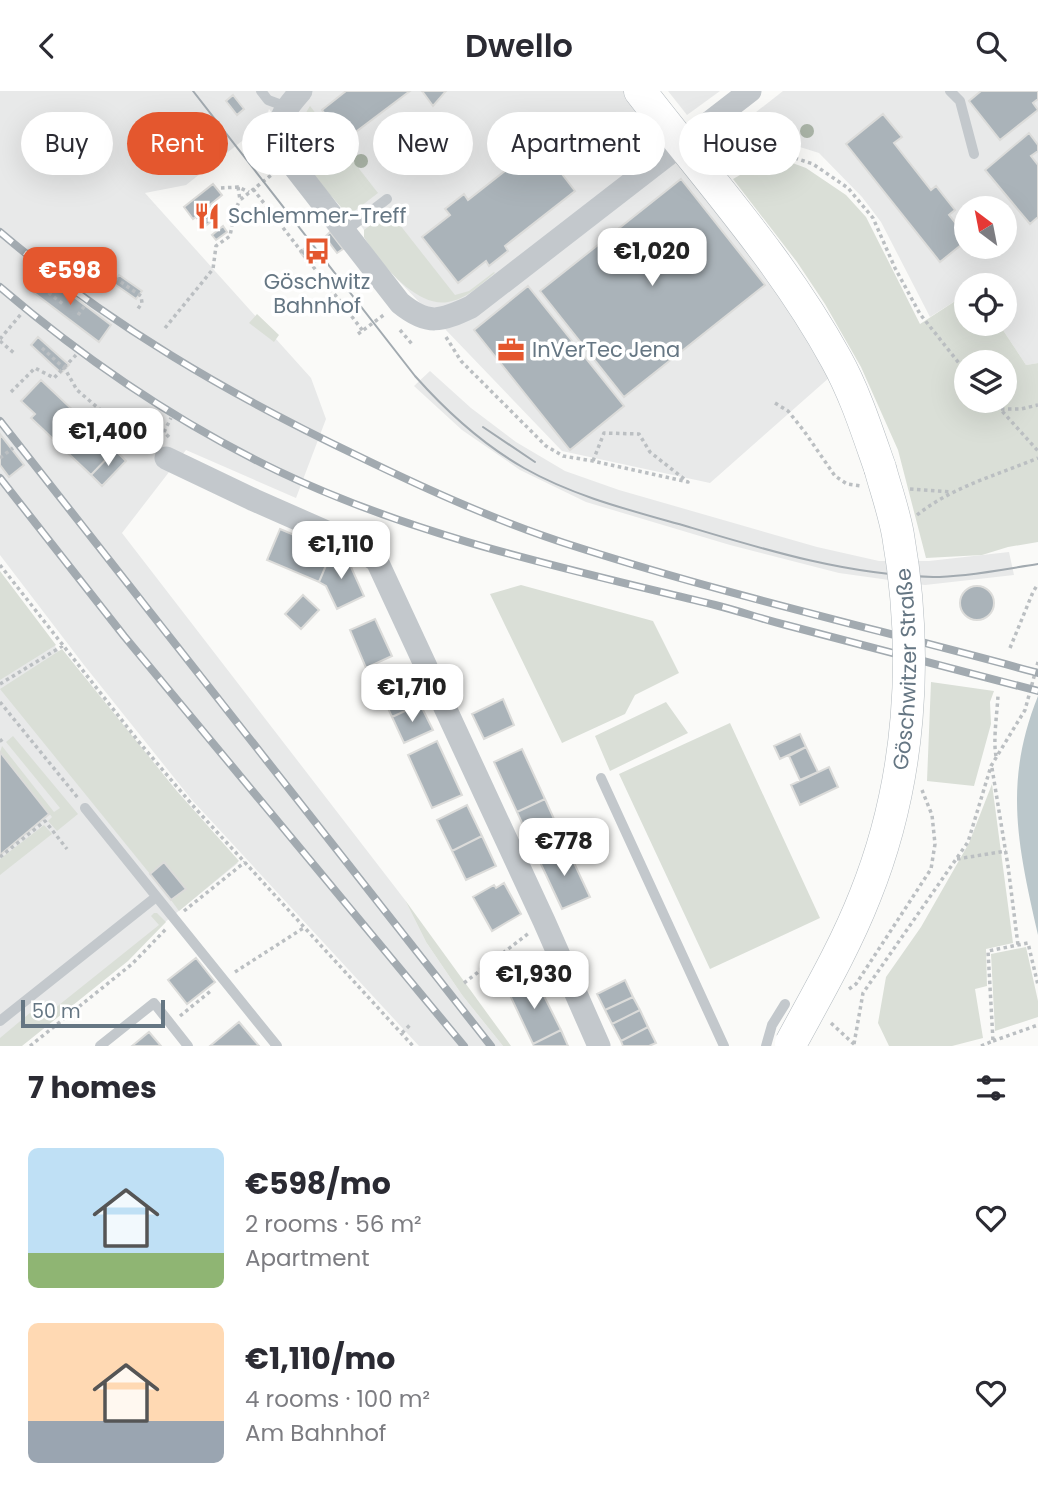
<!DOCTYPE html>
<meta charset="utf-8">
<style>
body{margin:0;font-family:Poppins,sans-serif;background:#f7f7f7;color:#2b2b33;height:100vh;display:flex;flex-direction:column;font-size:26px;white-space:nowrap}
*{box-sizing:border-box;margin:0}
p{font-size:23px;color:#7c7c81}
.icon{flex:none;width:38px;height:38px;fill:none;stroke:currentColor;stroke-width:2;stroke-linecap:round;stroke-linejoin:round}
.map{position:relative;height:955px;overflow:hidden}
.panel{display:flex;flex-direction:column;background:#fff;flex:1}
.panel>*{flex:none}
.guide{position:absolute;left:21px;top:21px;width:998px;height:63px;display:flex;gap:14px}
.needle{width:46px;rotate:328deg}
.fabs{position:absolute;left:954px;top:105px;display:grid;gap:14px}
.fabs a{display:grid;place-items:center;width:63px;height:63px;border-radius:50%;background:#fff;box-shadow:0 7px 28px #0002;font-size:35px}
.scale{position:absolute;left:21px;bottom:18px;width:144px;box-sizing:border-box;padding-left:7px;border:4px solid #657683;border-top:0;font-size:19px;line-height:24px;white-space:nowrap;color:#657683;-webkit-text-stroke:5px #fff;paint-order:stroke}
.price{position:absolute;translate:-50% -60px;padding:0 16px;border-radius:14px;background:#fff;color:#222;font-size:23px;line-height:46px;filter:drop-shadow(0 2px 4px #0008)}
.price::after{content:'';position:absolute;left:50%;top:42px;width:21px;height:16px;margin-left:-10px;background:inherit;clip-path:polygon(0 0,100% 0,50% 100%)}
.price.on{background:#e4572e;color:#fff}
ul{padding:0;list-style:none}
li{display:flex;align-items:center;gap:21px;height:175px;padding:0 28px}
li span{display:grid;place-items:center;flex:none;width:196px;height:140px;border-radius:10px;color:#555}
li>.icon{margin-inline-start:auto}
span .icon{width:84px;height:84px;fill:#fffc;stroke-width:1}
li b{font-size:30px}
h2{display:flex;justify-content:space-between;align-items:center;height:84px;padding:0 28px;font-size:30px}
.chip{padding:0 24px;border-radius:32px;background:#fff;box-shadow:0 7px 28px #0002;font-size:24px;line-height:63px}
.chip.on{background:#e4572e;color:#fff}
header{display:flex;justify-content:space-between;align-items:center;height:91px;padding:0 28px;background:#fff;font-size:32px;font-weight:600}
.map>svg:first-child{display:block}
</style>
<header><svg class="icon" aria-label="back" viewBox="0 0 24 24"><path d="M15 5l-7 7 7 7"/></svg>Dwello<svg class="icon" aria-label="search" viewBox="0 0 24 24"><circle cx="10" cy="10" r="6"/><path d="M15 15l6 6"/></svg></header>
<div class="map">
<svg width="1038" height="955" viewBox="0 0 1038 955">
<rect width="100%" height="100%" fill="#fafaf8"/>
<!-- built -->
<path fill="#e8e9e9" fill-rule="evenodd" d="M0 0H627L782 204 830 286 710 392 562 360 397 188 369 154 364 146V139L352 122 347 123 311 79 269 18 265 32 186 94 145 102 311 287 326 328 296 407 186 359 122 442 405 809 426 851 462 904 503 955H419L192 709 84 574 0 464Z
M668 0H720L687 24Z
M783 0H1038V272L1026 274 999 233H1004V194H966V203L930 226 881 131 862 106 819 62 737 36ZM966 117H1004V156H966Z
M430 280 471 317 516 351 565 380 619 399 817 456 879 470H929L1009 461 1014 484 925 494 839 482 730 454 586 411 520 379 462 339 414 295Z
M0 486 163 691 238 772 12 955H0Z"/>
<!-- green -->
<path fill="#dadfd7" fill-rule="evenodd" d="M310 15 378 102 352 122 347 123C319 89 280 60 310 15Z
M760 60 806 77 846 104 866 126 920 233 966 203V233H999L1026 274 1038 272V451L1008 456 982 464 926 467 898 359 861 276 825 213 797 171 733 88 740 84 753 81 758 72ZM966 271H1004V310H966Z
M389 120 455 204 469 200 494 181 495 182C481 193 467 208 448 211 416 217 379 171 364 146V139Z
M257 223 279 244 274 251 249 232Z
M0 480 56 554 0 589Z
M521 494 653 530 679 582 635 604 625 623 562 652 490 503Z
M62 558 176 699 239 770 179 820 171 809 186 797 164 771 150 783 0 598Z
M931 591 994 600 990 611 991 633 974 695 927 690Z
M666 611 688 642 610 680 595 645Z
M730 632 820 827 710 878 619 683Z
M13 645 78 723 57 740 48 730 52 726 0 661 2 655 54 721 60 717 6 651Z
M992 693 1013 852 986 858 987 895 975 898 983 947 952 955H889L878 932 886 886 921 836 969 752Z
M44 734 52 743 0 784V768Z
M405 809 511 955H503L462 904 426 851Z
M154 822H157L166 831 128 870 22 955H0V947L31 921 39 930 159 834 151 825Z
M1026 856 1038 910V926L995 940 991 863Z"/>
<!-- water -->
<path fill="#bbc7cb" d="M1038 605V844C1018 755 1003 692 1038 605Z"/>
<!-- building -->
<path fill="#aab3b9" stroke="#dcdcda" stroke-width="2" d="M346 0H410L345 49 322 19Z
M422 0H446L433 15Z
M981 0H1038V8L1033 12 1038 19 1000 49 969 10Z
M233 4 244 18 237 24 226 10Z
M883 23 902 46 894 52 931 99 936 95 955 119 949 124 966 145V150L940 171 846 53Z
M1029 42 1038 54V60L1031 65 1038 74V126L1030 133 985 79Z
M539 53 575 100 505 155 508 160 489 175 486 170 458 192 422 146 450 124 445 118 464 103 468 109Z
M681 88 765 194 624 306 540 200Z
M213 93 222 104 193 128 184 116Z
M210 115 218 125 204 136 196 126Z
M223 135 227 141 216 149 212 144Z
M330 141 343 158 337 162 325 146Z
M305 157 315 171 310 174 300 161Z
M41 181 111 234 99 251 29 198Z
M119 184 142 200 136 208 113 192Z
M528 195 624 315 570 359 474 239Z
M38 246 69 274 61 282 31 254Z
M41 289 115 359 91 384 31 327 35 323 21 310Z
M0 343 24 374 9 386 0 374Z
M115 359 126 370 102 395 91 384Z
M280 438 332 460 319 491 267 469Z
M332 460 347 467 364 505 337 518 326 495 319 491Z
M960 512a17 17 0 1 1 34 0a17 17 0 1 1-34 0Z
M303 504 319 519 301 538 285 523Z
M375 528 392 565 366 577 350 539Z
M407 585 420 613 392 626 379 598Z
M503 608 514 634 484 648 472 623Z
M420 613 433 639 404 652 392 626Z
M800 643 806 656 780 668 774 655Z
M437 650 462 704 432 717 408 664Z
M806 656 818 681 800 689 789 665Z
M522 658 545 708 517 721 494 671Z
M0 661 49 723 0 764Z
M829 676 838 696 800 714 791 694Z
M545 708 567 757 539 769 517 721Z
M467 714 482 745 452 760 437 729Z
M482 745 496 775 466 789 452 760Z
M567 757 590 806 562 818 539 769Z
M164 771 186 798 171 809 150 783Z
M504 792 521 823 492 840 473 806 494 794 496 797Z
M534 863 539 875 531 879 535 887 526 891 522 882 518 884 513 873Z
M196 867 215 891 187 913 168 889Z
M535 887 561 939 533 953 508 900Z
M625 889 633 906 605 919 597 903Z
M633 906 640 919 612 933 605 919Z
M640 919 648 936 621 950 612 933Z
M239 931 259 955H210Z
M648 936 656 952 649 955H623L621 950Z
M561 939 568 955H534L533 953Z
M149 941 161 955H132Z"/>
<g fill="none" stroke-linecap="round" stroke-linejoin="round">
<!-- secondary casing -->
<g stroke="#b3babf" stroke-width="33">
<path id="secondary" d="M640 0C707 87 783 171 836 268 855 302 867 340 880 377"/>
</g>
<!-- path -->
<path stroke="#bbbfc2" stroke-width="3.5" stroke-dasharray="3.5 3.5" stroke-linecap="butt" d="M720 49 761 56 813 73 848 97 873 127 895 177 920 223 966 281
M238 96 240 109 275 81
M221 97 238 96 249 101
M253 98 363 240
M39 178 31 188 63 213
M89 184 97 174
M115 187 141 205 142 212 137 219
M78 224 86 213
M165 237 213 178 216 155 230 145 235 119 240 109
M400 239 412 253
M358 243 385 223
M446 246 461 270 546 355 563 365 593 370 688 391 650 361 639 343 604 342 593 370
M0 248 22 222
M0 250 14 262
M42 257 65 278 77 299 131 345 150 357
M11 301 35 277 54 287 76 264
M993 310 1038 360
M775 312 788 320 804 340 835 385 847 393 861 395
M1001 318H1021L1038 314
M169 346 164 341 171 327
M0 367 13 357
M910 398 952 401
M917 424C952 396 997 384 1038 367
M0 474 139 651 195 717 413 955
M1010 557 1033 501 1038 493
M0 593 64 554
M0 611 78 707
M0 648 3 652
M996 665C993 649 997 623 998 605
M992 677 1008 775 1018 854
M0 766 45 730 67 758
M957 768 1006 760
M184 820 245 771
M235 881 305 836
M464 892 529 842
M849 898 856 893 931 778 935 753 932 724 922 699
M180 925 212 899
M831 932 856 955
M402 942 411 933
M993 950 1038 934
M854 953 863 902 968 751 991 675 1025 619 1038 571
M30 955 132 873 166 838
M981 955 993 950 988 860 1028 852 1038 894"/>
<!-- service -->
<path stroke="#c3c8cc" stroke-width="10" d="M261 0 268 9 287 16
M950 0 960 10 974 63
M344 141 387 108
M601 687 724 955
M85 717 277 955
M0 930 156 806
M100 955 154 912 188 955
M766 955 772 934 785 913"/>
<!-- minor -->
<path stroke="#c3c8cc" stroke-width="23" d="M301 0C284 19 273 33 281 59L400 212C428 235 441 230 471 216L750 0
M166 367 254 409 347 450 377 470 544 830 599 955"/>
<!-- secondary -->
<use href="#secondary" stroke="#fff" stroke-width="32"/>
<!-- tram -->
<path stroke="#a2aab0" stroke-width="2" d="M193 0 415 285C447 321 482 353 524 377 575 406 633 420 689 436 769 460 848 484 933 486 967 486 1004 478 1038 473
M483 336 535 371"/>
<!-- rail casing -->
<g stroke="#a2aab0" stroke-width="8">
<path id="rail" d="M0 141C108 233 230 304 358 365 430 400 503 433 580 457 730 505 885 540 1038 582
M0 196C84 268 178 332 278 380 416 446 567 478 715 514 739 520 762 528 786 534 870 556 954 578 1038 600
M0 330 491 955
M0 387 124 545 464 955"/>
</g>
<!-- rail -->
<use href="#rail" stroke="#fff" stroke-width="5" stroke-dasharray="16" stroke-linecap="butt"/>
<!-- secondary-bridge casing -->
<g stroke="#b3babf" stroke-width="33" stroke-linecap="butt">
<g id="secondary-bridge">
<path id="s1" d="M791 952C817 904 845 856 865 805 911 691 919 564 898 444 894 421 886 399 880 377"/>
</g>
</g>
<!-- secondary-bridge -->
<use href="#secondary-bridge" stroke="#fff" stroke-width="32"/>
</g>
<!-- trees -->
<g fill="#aab4a7">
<circle cx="807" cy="40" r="7"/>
<circle cx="361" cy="70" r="7"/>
<circle cx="121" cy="332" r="7"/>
</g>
<!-- icons -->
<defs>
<g id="restaurant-bare" transform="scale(2.1)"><path d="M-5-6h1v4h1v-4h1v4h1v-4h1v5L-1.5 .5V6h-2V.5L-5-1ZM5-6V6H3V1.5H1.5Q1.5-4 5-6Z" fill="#e4572e" stroke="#fff" stroke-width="2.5" paint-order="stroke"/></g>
<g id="bus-bare" transform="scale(2.1)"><path d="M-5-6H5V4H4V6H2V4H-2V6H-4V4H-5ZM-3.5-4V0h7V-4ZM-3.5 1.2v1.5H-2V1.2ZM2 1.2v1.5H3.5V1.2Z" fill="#e4572e" stroke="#fff" stroke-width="2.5" paint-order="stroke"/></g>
<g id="office-bare" transform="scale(2.1)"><path d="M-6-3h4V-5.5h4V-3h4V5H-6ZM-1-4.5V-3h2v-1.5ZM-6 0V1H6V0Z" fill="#e4572e" stroke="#fff" stroke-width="2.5" paint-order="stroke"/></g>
</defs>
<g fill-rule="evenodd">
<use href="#restaurant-bare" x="207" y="125"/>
<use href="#bus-bare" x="317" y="160"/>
<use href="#office-bare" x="511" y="259"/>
</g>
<g text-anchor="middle" stroke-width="7" stroke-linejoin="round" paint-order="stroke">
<!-- poi labels -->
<g font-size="21" fill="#657683" stroke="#fff" text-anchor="start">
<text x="228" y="132">Schlemmer-Treff</text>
<text x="317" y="198" text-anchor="middle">Göschwitz<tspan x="317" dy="24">Bahnhof</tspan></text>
<text x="532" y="266">InVerTec Jena</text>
</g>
<!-- street labels -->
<g font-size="21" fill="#657683" stroke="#fff">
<text dy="7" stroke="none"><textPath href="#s1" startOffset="397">Göschwitzer Straße</textPath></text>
</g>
</g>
</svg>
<div class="fabs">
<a><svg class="needle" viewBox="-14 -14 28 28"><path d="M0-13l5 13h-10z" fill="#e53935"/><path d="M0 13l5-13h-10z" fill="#7c7c81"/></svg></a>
<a><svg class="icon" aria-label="locate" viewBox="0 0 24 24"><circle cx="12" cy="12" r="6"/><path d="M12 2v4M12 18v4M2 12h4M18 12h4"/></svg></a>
<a><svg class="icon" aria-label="layers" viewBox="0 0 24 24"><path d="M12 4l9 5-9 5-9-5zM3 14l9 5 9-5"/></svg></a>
</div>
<div class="scale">50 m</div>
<b class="price" style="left:652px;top:197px">€1,020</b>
<b class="price on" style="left:70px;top:216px">€598</b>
<b class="price" style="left:108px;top:377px">€1,400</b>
<b class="price" style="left:341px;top:490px">€1,110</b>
<b class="price" style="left:412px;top:633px">€1,710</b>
<b class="price" style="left:564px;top:787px">€778</b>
<b class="price" style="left:534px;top:920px">€1,930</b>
<div class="guide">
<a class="chip">Buy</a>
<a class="chip on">Rent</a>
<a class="chip">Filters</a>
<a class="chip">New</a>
<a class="chip">Apartment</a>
<a class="chip">House</a>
</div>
</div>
<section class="panel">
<h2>7 homes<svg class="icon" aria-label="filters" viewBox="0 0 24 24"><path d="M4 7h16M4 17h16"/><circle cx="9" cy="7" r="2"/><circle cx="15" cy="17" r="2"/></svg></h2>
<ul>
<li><span style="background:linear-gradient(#bfe0f5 75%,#8fb573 0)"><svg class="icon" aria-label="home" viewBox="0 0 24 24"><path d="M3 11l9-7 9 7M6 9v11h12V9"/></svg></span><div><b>€598/mo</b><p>2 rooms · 56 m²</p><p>Apartment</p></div><svg class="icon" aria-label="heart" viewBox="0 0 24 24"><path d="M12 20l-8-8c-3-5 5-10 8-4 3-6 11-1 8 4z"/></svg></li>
<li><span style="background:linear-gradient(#ffd9b3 70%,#9aa5b1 0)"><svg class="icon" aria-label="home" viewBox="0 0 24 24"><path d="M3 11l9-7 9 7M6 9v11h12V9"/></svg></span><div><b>€1,110/mo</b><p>4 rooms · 100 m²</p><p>Am Bahnhof</p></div><svg class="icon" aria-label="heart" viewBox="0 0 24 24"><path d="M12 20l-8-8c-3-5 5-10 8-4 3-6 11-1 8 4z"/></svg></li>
</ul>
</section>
